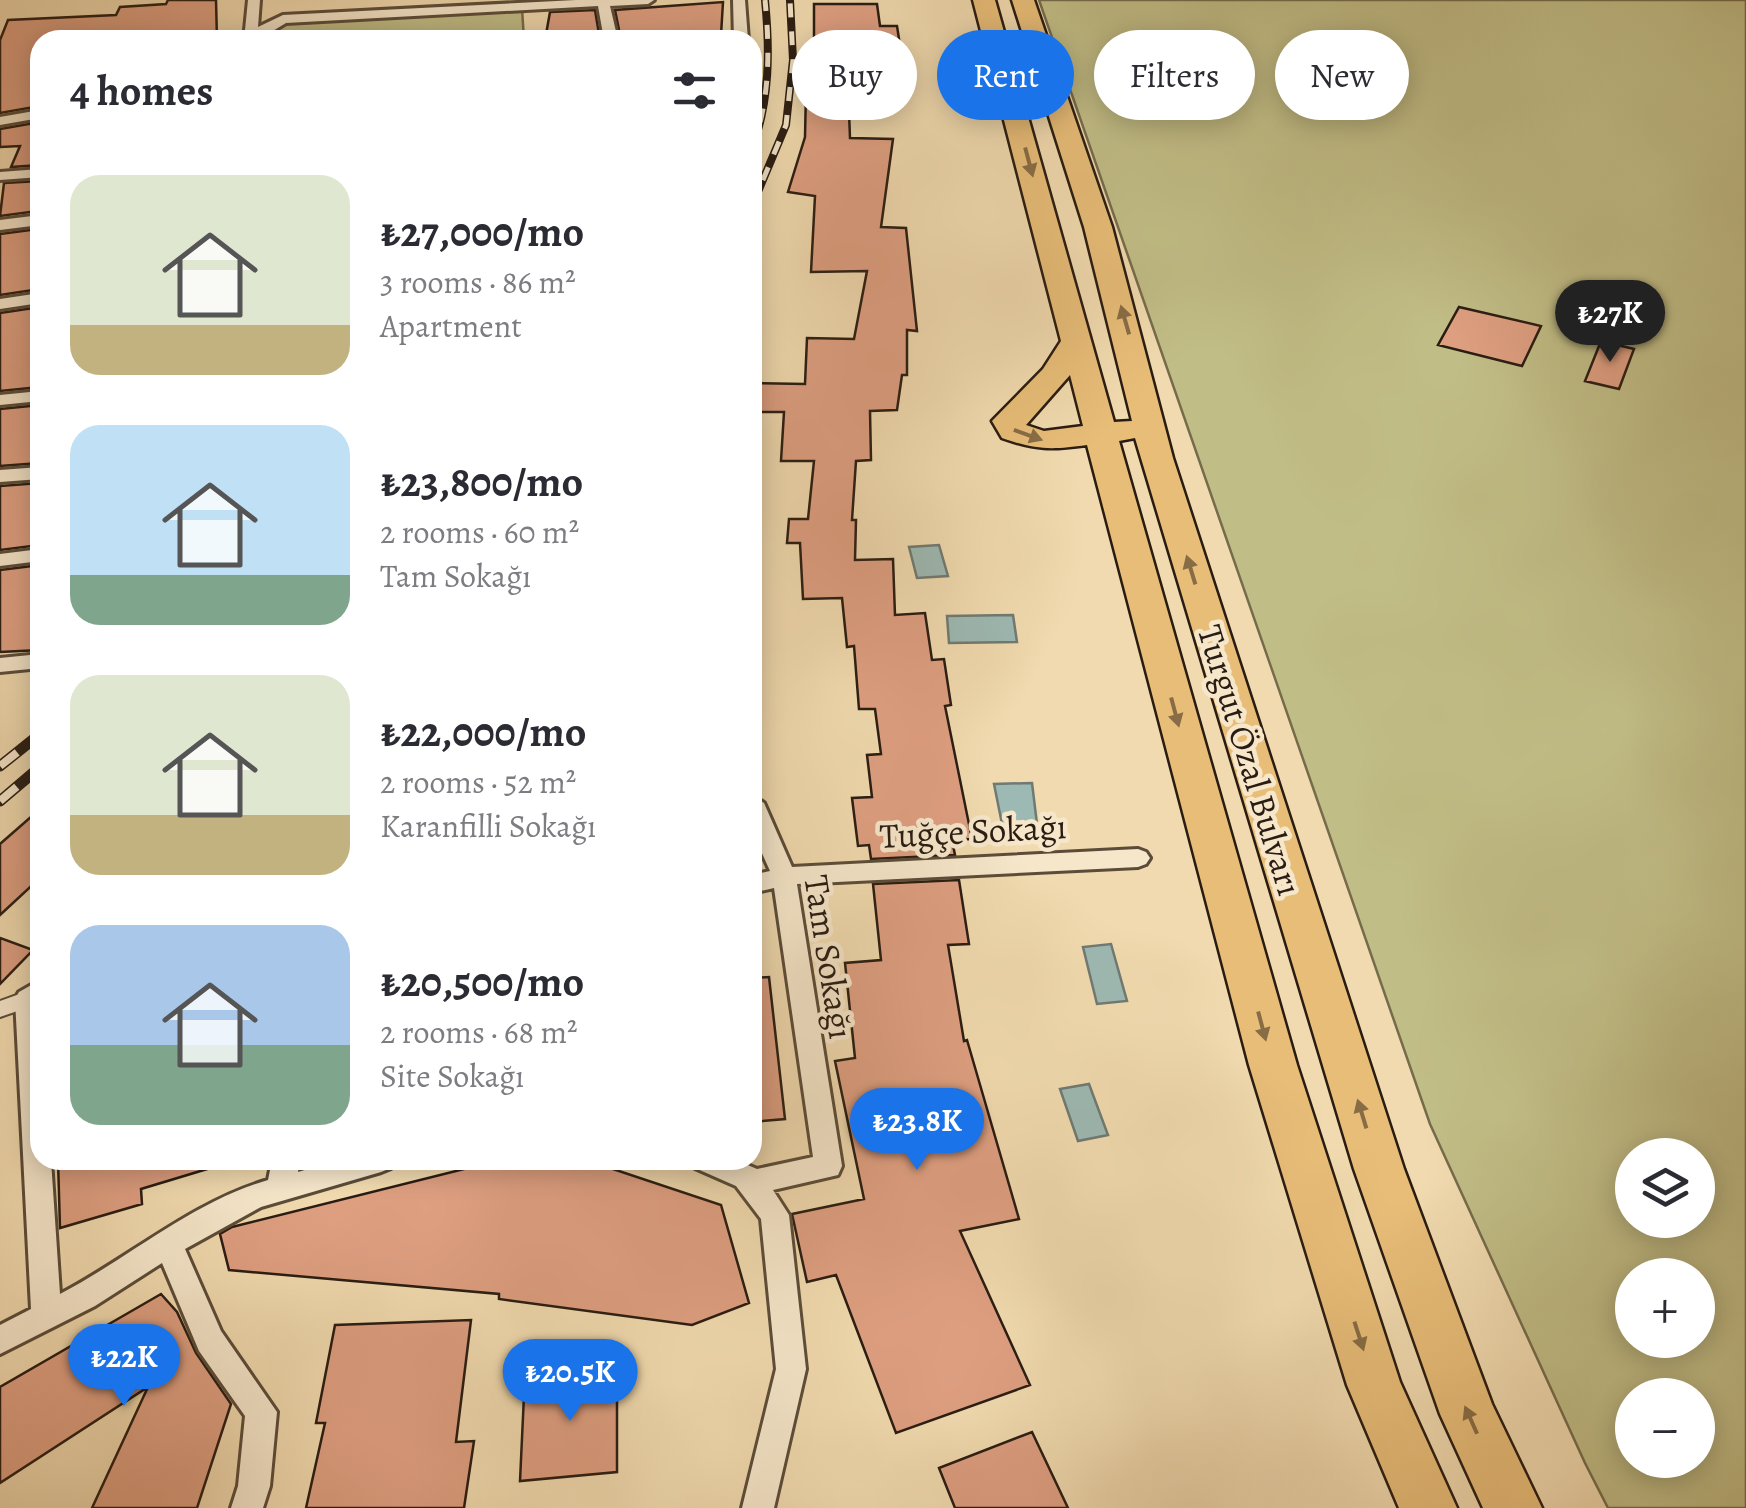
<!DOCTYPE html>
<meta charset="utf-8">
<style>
body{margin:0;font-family:Alegreya,serif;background:#f7f7f7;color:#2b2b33;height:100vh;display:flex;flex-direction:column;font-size:38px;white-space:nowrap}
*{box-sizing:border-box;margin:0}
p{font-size:32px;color:#7c7c81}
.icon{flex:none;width:55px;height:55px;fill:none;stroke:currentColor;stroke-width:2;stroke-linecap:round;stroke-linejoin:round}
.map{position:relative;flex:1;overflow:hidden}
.drawer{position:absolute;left:30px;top:30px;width:732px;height:1140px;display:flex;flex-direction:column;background:#fff;border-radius:30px;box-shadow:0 5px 25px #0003}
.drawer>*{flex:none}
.top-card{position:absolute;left:792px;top:30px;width:802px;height:90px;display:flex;gap:20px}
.tools{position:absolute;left:1615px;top:1138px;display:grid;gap:20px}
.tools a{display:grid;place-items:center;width:100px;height:100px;border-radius:50%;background:#fff;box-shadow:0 5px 25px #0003;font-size:50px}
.price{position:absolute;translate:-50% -85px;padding:0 22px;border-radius:35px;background:#1a73e8;color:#fff;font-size:32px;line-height:65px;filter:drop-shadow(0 2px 5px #0008)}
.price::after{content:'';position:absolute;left:50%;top:60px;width:30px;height:22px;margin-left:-15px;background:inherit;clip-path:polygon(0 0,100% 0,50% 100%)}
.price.current{background:#222;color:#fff}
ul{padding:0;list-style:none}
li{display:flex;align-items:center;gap:30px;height:250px;padding:0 40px}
li span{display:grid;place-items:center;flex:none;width:280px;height:200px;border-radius:30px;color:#555}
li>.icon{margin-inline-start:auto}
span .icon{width:120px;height:120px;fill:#fffc;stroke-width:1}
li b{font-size:42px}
h2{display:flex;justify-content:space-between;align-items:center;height:120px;padding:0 40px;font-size:42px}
.chip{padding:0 35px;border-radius:45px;background:#fff;box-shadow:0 5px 25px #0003;font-size:35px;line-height:90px}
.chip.current{background:#1a73e8;color:#fff}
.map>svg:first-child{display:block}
</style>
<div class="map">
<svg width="1746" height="1508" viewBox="0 0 1746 1508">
<rect width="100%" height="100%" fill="#f1daaf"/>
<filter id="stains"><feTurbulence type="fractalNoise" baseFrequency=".002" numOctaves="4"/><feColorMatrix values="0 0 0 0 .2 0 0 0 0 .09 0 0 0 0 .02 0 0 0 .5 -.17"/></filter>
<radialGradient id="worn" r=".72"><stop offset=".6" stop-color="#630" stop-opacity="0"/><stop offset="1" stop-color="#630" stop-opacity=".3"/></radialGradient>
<!-- green -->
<path fill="#c1bd86" stroke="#756c4c" stroke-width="2.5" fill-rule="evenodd" d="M1039 0H1746V1508H1608L1585 1463 1430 1124ZM1632 1155H1698V1220H1632ZM1632 1275H1698V1340H1632ZM1632 1395H1698V1460H1632Z
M522 8 524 40H277L280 23Z"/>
<!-- water -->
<path fill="#9db9b3" stroke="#6f7a73" stroke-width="2.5" d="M939 545 948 576 917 578 909 547Z
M1013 615 1017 642 949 643 947 616Z
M1032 783 1038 832 1004 834 994 784Z
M1111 944 1127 1001 1097 1004 1083 947Z
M1089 1084 1108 1135 1078 1141 1060 1089Z"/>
<!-- building -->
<path fill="#de9f81" stroke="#291c12" stroke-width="2.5" d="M168 0H216L217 40H40V106L0 113V40L8 20 116 15 120 7 166 4Z
M723 2 721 35 666 40H621L615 10Z
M814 4H877L880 26H897L906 84 848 85 850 138 893 139 881 227 906 228 917 331 907 330V375H902L897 410 870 411 871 460 856 461 852 520H856L855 560 893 559 895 615 925 613 932 660 944 659 951 705 945 706 972 839 952 840 955 855 871 859 869 845 858 846 852 798 872 797 867 755 881 754 875 709H859L854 646 847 647 842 598 803 599 800 543H787L789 519H808L814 461H781L784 412H752V383L805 384 807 338 854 339 867 271 811 272 815 196 788 192 805 137 806 91H814Z
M595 10 600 40H545L550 12Z
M40 122V165L11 167 20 146 0 147V129Z
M40 181 38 211 0 216 4 183Z
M38 229 40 289 0 295V234Z
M40 307V387L0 391V313Z
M1459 307 1541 326 1522 366 1438 345Z
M1601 341 1634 349 1619 389 1585 381Z
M40 405V463L0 466V409Z
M40 483V545L0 550V486Z
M40 565V650L0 652V570Z
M40 809V878L0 915V844Z
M959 880 969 944 948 945 964 1041 967 1040 1019 1219 960 1231 1030 1385 896 1433 836 1275 807 1282 792 1214 864 1199 835 1061 855 1058 845 963 881 960 873 884Z
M0 938 33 950 0 984Z
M769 977 785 1119 752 1122V978Z
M58 1160H216L217 1166 141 1189 142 1204 60 1228Z
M500 1160H586L721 1205 749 1303 692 1325 499 1299V1294L229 1270 220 1234 232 1227Z
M161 1294 177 1312 196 1353 231 1404 197 1508H92L148 1387 0 1483V1387Z
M471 1320 456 1442 474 1441 464 1508H306L325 1423H316L335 1325Z
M617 1366V1472L520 1481 525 1374Z
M1032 1432 1068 1508H955L939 1468Z"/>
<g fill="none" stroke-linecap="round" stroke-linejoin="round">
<!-- pedestrian casing -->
<g stroke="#5b4c39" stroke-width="4">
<path id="pedestrian" d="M28 991 35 993 38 999 35 1005 0 1017V1001Z"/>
</g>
<!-- minor casing -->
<g stroke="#5b4c39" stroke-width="6">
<path id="minor" d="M248 0H260L258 27 283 15 576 0H654L648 4 610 6 618 40H604L598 6 286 23 258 40H244Z
M733 0H745L748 40H734Z
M40 110V118L0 125V117Z
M40 169V177L0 180V172Z
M40 215V225L0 230V220Z
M40 293V303L0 309V299Z
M40 391V401L0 405V395Z
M40 467V479L0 482V470Z
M40 549V561L0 566V554Z
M40 654V668L0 672V658Z
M752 795 764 803 792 867 1138 849 1146 852 1150 858 1146 864 1138 867 797 884 842 1166 838 1175 773 1190 789 1215 806 1369 774 1508H742L776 1369 761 1219 736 1186 695 1168 691 1160H736L757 1169 813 1157 774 888 752 893V875L770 871 752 831Z
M40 980V1160H51L60 1294C129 1258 192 1202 268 1180L272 1160H300L298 1172 339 1160H395L391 1168 381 1172 261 1207 185 1249 221 1331 277 1412 270 1486 263 1508H231L238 1486 245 1416 199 1351 162 1263 95 1306 0 1354V1325L31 1309 15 999 19 992Z"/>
</g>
<!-- trunk casing -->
<g stroke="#291c12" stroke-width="5">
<path id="trunk" d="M973 0H995L1114 422 1132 421 1084 227 1012 0H1034L1112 227 1173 458 1404 1169 1492 1404 1542 1508H1483L1440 1414 1354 1169 1135 438 1119 441 1297 1065 1400 1382 1457 1508H1399L1347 1385 1249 1065 1087 445C1051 450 1036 450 1002 438L992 421 1043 369 1061 341ZM1070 375 1083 426 1044 431 1026 425Z"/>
</g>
<!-- pedestrian -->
<use href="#pedestrian" fill="#f6e7cb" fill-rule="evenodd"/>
<!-- minor -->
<use href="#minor" fill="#f6e7cb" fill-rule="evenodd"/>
<!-- trunk -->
<use href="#trunk" fill="#e8bd78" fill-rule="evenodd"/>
<!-- rail-far1 casing -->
<g stroke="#291c12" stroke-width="8">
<path id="rail-far1" d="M752 149C770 100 770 51 765 0
M752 206 786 125 793 60 790 0"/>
</g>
<!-- rail casing -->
<g stroke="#291c12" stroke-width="11">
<path id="rail" d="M0 766 40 734
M0 801 40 767"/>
</g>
<!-- rail-far1 -->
<use href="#rail-far1" stroke="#f6e7cb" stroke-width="5" stroke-dasharray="14" stroke-linecap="butt"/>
<!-- rail -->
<use href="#rail" stroke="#f6e7cb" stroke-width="8" stroke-dasharray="22" stroke-linecap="butt"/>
</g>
<!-- one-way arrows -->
<defs><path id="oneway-solid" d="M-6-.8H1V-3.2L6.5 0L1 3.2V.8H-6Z" transform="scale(2.5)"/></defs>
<g fill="#886c45">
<use href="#oneway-solid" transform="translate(1029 162) rotate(75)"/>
<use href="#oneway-solid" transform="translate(1125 320) rotate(-106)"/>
<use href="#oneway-solid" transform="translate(1028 435) rotate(20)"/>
<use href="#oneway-solid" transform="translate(1191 570) rotate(-107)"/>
<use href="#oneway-solid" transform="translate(1175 712) rotate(75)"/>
<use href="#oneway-solid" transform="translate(1262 1026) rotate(75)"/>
<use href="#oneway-solid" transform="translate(1362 1114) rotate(-107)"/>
<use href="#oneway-solid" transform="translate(1359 1336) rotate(72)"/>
<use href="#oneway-solid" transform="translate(1471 1420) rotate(-114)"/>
</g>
<g text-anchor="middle" stroke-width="9" stroke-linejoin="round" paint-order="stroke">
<!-- street labels -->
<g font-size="35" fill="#291c12" stroke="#f6e7cb">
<text transform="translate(1250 760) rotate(73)" y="12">Turgut Özal Bulvarı</text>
<text transform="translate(973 831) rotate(-3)" y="12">Tuğçe Sokağı</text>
<text transform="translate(829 957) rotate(81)" y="12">Tam Sokağı</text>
</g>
</g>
<rect width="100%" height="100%" filter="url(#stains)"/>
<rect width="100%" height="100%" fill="url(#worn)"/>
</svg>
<div class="tools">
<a><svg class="icon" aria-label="layers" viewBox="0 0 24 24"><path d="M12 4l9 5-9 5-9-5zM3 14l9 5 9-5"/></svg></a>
<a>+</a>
<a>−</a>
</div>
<b class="price current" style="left:1610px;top:365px">₺27K</b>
<b class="price" style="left:917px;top:1173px">₺23.8K</b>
<b class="price" style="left:124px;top:1409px">₺22K</b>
<b class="price" style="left:570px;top:1424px">₺20.5K</b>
<div class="top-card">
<a class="chip">Buy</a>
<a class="chip current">Rent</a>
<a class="chip">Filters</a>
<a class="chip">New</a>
</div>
<section class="drawer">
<h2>4 homes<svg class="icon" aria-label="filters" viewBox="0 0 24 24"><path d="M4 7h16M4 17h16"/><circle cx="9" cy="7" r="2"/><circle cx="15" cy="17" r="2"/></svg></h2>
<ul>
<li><span style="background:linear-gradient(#dfe7d0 75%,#c2b280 0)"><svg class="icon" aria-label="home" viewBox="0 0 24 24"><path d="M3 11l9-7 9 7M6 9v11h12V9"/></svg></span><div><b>₺27,000/mo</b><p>3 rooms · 86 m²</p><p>Apartment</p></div></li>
<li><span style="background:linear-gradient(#bfe0f5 75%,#7fa58c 0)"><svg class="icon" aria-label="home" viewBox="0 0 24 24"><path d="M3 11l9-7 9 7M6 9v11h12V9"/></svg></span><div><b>₺23,800/mo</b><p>2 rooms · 60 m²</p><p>Tam Sokağı</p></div></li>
<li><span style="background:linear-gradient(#dfe7d0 70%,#c2b280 0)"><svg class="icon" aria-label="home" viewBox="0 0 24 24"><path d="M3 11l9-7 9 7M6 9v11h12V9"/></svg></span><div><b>₺22,000/mo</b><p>2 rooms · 52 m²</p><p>Karanfilli Sokağı</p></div></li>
<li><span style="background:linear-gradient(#a9c7e8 60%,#7fa58c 0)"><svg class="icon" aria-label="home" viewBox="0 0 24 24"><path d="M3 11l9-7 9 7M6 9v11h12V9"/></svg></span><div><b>₺20,500/mo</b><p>2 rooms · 68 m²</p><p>Site Sokağı</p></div></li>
</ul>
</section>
</div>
